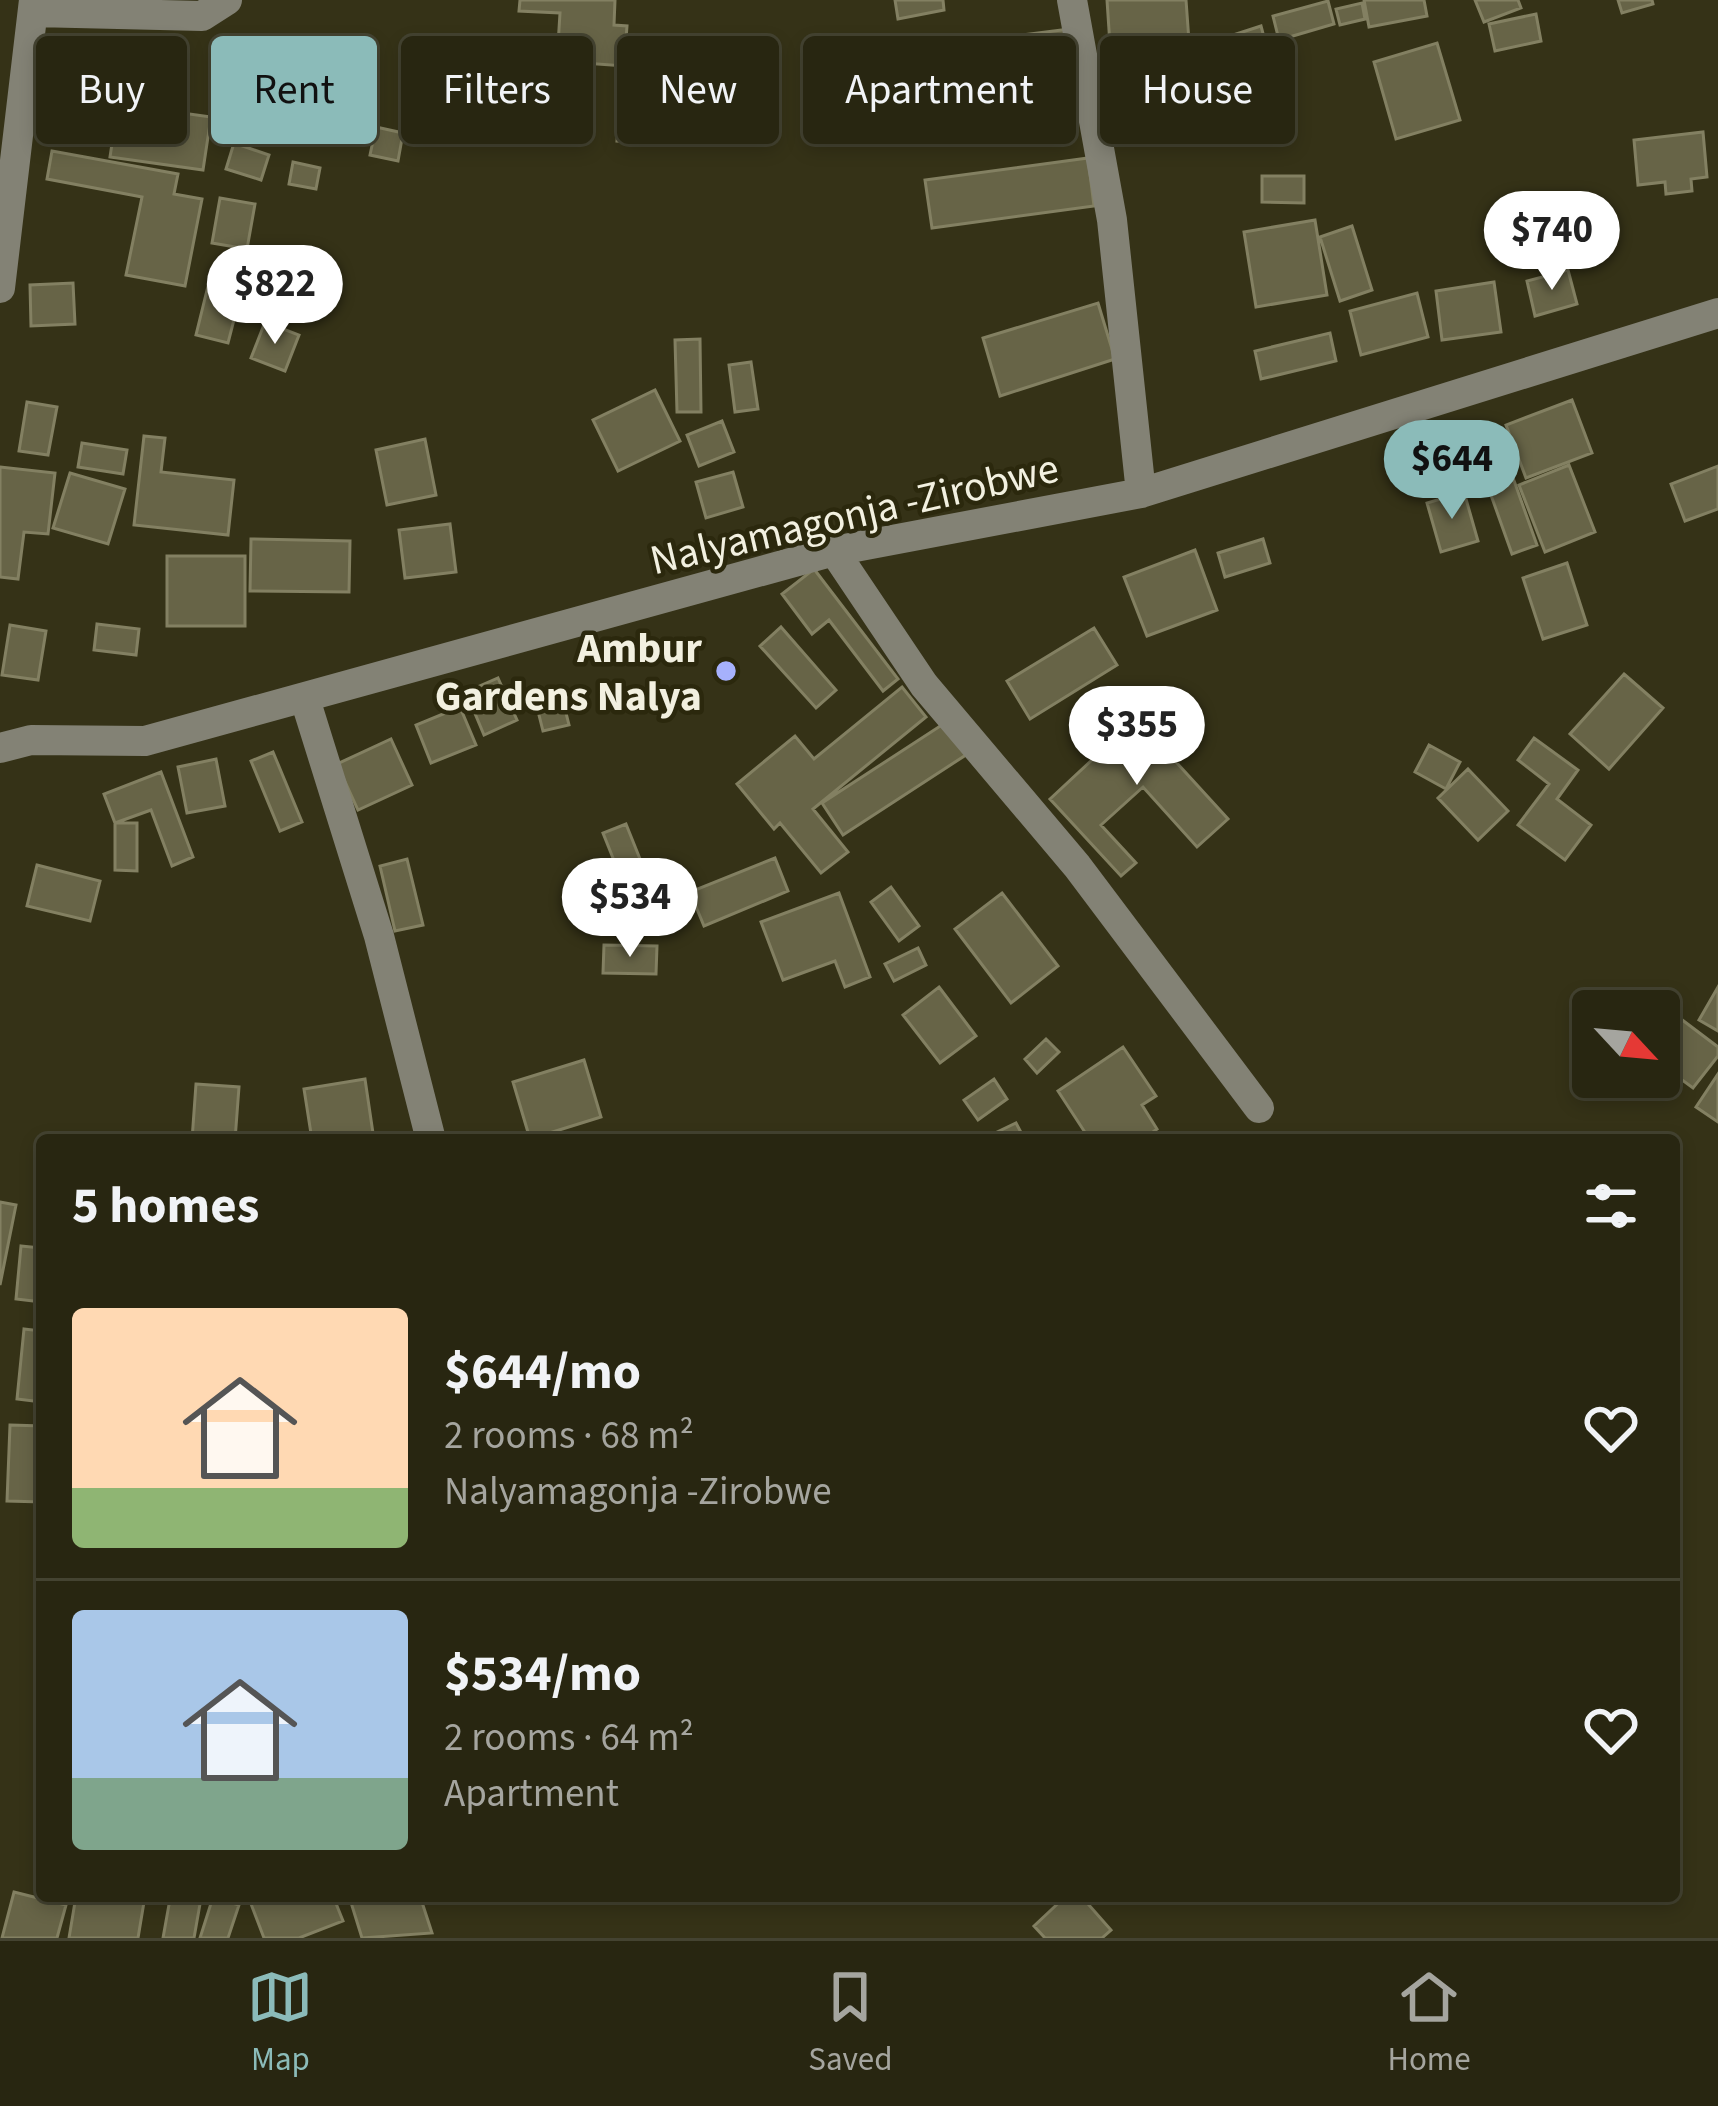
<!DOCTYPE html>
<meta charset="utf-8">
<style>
body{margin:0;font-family:"Source Sans 3",sans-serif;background:#302e1a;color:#f1f3f6;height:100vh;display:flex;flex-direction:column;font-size:45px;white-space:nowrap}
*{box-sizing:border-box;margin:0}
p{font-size:39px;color:#a5a59f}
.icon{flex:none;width:66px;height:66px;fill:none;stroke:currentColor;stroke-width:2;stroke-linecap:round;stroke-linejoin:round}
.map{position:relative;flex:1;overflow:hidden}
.side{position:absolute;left:36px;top:1134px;width:1644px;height:768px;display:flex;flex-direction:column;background:#282611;border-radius:12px;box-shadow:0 6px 18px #0003,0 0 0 3px #444331}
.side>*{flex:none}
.guide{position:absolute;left:36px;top:36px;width:1647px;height:108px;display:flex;gap:24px}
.needle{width:78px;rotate:116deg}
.buttons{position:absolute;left:1572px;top:990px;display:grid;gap:24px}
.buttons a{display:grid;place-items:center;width:108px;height:108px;border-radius:12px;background:#282611;box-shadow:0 6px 18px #0003,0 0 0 3px #444331;font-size:60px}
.price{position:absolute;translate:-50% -102px;padding:0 27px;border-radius:42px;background:#fff;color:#222;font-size:39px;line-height:78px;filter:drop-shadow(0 3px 6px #0008)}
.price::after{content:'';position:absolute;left:50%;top:72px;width:36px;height:27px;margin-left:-18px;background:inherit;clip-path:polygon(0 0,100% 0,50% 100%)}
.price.selected{background:#8bbbb9;color:#111}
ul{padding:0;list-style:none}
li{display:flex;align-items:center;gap:36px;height:300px;padding:0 36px}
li+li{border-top:3px solid #444331}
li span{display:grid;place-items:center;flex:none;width:336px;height:240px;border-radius:12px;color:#555}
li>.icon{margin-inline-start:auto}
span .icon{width:144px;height:144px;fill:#fffc;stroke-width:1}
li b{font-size:51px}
h2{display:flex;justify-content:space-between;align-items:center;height:144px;padding:0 36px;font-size:51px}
.pill{padding:0 42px;border-radius:12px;background:#282611;box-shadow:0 6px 18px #0003,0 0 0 3px #444331;font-size:42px;line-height:108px}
.pill.selected{background:#8bbbb9;color:#111}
.dock{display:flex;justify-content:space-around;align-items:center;height:168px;border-top:3px solid #444331;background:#282611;font-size:33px;color:#a5a59f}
.dock a{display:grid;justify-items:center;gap:6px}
.dock .selected{color:#8bbbb9}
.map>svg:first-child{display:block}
</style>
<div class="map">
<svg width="1718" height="1938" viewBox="0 0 1718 1938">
<rect width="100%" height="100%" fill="#353217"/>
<!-- building -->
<path fill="#676447" stroke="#838062" stroke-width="3" d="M520 0H615L614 25 627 26 624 66 557 61 560 13 519 11Z
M895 0H943L944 10 898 19Z
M1107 0H1186L1190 55 1111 60Z
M1364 0H1424L1427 16 1369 27Z
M1475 0H1518L1521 8 1484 22Z
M1618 0H1652L1653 4 1622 13Z
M1328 1 1334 24 1279 40 1273 16Z
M1362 3 1365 19 1340 25 1336 9Z
M1536 14 1541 41 1495 51 1489 24Z
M1261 26 1265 41 1237 49 1233 35Z
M1070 29 1076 82 918 101 912 49Z
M1437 43 1460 120 1396 139 1374 62Z
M449 47 490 59 482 85 442 73Z
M892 63H911L910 94 890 92Z
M621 80 654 82 651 143 617 141Z
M271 90 323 97 317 142 266 135Z
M118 104 211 117 203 170 110 157Z
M376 127 403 133 398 161 370 155Z
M1703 132 1707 177 1691 179 1692 191 1666 194 1665 182 1638 185 1634 140Z
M234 143 269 155 261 180 226 169Z
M52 151 178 174 174 194 202 199 185 286 126 275 142 197 47 179Z
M1088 158 1094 206 932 228 925 180Z
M293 162 320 168 316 189 289 184Z
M1262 176H1304V203L1262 202Z
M220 198 255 204 247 249 212 243Z
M1315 220 1327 295 1256 307 1244 232Z
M1352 226 1372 290 1340 301 1320 237Z
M269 252 322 261 317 289 264 279Z
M1568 270 1577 304 1535 316 1527 281Z
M210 278 243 285 228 343 196 335Z
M1494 282 1501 332 1442 340 1436 291Z
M73 283 75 324 31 326 30 285Z
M1417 293 1428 337 1361 355 1350 311Z
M1098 303 1115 359 1000 396 983 338Z
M265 322 299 335 285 371 251 358Z
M1330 333 1336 361 1261 379 1255 351Z
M700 339 701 412H677L675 340Z
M751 362 758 409 735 412 729 365Z
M655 390 680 441 618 471 593 420Z
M1572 400 1592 453 1526 478 1506 425Z
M27 402 57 407 48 455 19 451Z
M722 421 734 452 699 466 687 435Z
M1501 428 1507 475 1475 479 1469 432Z
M144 436 165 438 161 472 234 480 228 535 134 525Z
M425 439 436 495 387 505 376 450Z
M82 443 127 450 123 474 78 467Z
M1569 465 1595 532 1545 552 1519 485Z
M1718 466V509L1685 521 1671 484Z
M0 467 55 473 48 534 24 532 18 579 0 577Z
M733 472 743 507 706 518 696 482Z
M70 473 125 489 108 544 53 528Z
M1512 475 1537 545 1512 554 1487 484Z
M1464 492 1478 541 1441 552 1427 503Z
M450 524 456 572 405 578 399 530Z
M251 539 350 541 349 592 250 591Z
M1263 539 1270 563 1225 577 1218 553Z
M1195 550 1217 610 1147 636 1124 577Z
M167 556H245V626H167Z
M1567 563 1587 625 1543 639 1523 578Z
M814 569 898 679 883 691 829 620 812 634 782 594Z
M97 624 139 629 136 655 94 650Z
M10 625 46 631 38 680 2 675Z
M781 627 836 690 816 708 760 646Z
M1094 628 1117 665 1030 719 1007 681Z
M1624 674 1663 708 1609 769 1570 734Z
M498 678 517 720 484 735 466 692Z
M902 687 926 717 813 809 848 852 821 873 780 823 774 829 737 784 795 736 814 759Z
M563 701 569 725 543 731 537 707Z
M1150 706 1190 749 1176 762 1228 819 1197 847 1143 787 1101 825 1136 863 1121 876 1050 799Z
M460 707 476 745 431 763 416 725Z
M951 719 972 751 843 835 822 803Z
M1534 738 1578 770 1557 799 1591 825 1565 860 1518 825 1549 784 1518 760Z
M391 739 412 785 358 810 337 764Z
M1429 745 1460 762 1446 789 1415 772Z
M273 752 302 822 280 831 251 761Z
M216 759 225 806 187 813 178 767Z
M1468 769 1508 811 1478 840 1438 798Z
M161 772 193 857 172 866 151 810 115 823 104 794Z
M115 823H137V871L115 870Z
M626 824 656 899 633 908 603 833Z
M775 858 788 891 704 926 690 892Z
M407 859 423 925 395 931 380 866Z
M37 865 100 881 90 921 27 906Z
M891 887 919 926 899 941 871 902Z
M839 893 870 977 845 987 835 961 783 980 761 922Z
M1002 893 1058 966 1011 1003 955 929Z
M604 945 657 946 656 974 603 973Z
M918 948 926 965 894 981 885 964Z
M939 987 976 1036 940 1063 903 1015Z
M1718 987V1031L1699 1020Z
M1681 1019 1718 1047V1056L1693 1088 1659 1063V1047Z
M1046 1039 1059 1052 1037 1073 1025 1059Z
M1123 1047 1156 1096 1142 1105 1157 1129 1142 1140H1090L1058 1091Z
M584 1060 601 1117 530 1139 513 1082Z
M1718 1074V1122L1696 1107Z
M365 1079 374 1140H312L304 1089Z
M994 1079 1007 1099 978 1120 964 1100Z
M196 1084 239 1087 235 1140H192Z
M1016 1123 1025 1140H993L991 1135Z
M0 1202 16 1205 0 1285Z
M21 1246 42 1248V1302L16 1299Z
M24 1329 42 1331V1402L17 1399Z
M10 1425 42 1426V1502L7 1501Z
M14 1892 66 1905 57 1938H2Z
M76 1896H145L138 1938H69Z
M248 1896H333L343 1921 299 1938H264Z
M349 1896H420L432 1933 362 1938Z
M1066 1896H1081L1111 1930 1102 1938H1045L1034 1926Z
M213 1897 239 1905 228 1938H200Z
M170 1899 200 1904 194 1938H163Z"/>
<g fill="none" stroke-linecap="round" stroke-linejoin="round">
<!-- minor -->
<path stroke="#838275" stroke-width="30" d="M1072 0 1112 220 1141 493
M34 12 202 16 227 0
M0 288 34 0
M834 551 924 685 1077 866 1259 1108
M305 699 379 936 431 1140
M0 748 31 740 145 741 834 551 1141 493 1718 313"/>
</g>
<!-- markers -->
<circle fill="#a6b1fc" stroke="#2b280d" stroke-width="4.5" cx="726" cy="671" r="12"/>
<g text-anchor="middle" stroke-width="9" stroke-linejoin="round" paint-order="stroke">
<!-- street labels -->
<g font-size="42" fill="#f2f0e0" stroke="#2b280d">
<text transform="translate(854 513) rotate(-13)" y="15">Nalyamagonja -Zirobwe</text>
</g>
<!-- poi labels -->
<g font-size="42" font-weight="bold" fill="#f2f0e0" stroke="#2b280d" text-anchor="end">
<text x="702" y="662">Ambur<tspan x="702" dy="48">Gardens Nalya</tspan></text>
</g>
</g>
</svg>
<div class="buttons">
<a><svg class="needle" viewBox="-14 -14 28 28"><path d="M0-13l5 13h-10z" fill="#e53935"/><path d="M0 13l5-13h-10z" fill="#a5a59f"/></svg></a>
</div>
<b class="price" style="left:1552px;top:293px">$740</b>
<b class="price" style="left:275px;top:347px">$822</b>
<b class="price selected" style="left:1452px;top:522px">$644</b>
<b class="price" style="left:1137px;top:788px">$355</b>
<b class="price" style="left:630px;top:960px">$534</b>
<div class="guide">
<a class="pill">Buy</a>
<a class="pill selected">Rent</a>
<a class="pill">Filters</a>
<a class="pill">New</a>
<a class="pill">Apartment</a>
<a class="pill">House</a>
</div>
<section class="side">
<h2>5 homes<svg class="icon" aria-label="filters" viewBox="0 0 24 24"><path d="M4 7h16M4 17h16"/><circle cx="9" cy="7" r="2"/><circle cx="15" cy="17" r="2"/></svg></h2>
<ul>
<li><span style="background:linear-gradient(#ffd9b3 75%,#8fb573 0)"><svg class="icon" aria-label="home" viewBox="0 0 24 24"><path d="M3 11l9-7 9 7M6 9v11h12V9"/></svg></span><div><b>$644/mo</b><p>2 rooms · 68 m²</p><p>Nalyamagonja -Zirobwe</p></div><svg class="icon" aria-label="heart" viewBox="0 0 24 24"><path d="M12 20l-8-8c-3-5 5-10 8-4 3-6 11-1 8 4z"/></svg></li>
<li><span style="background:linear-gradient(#a9c7e8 70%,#7fa58c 0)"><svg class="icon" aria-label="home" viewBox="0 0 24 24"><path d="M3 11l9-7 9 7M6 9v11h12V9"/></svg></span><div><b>$534/mo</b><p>2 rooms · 64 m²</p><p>Apartment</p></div><svg class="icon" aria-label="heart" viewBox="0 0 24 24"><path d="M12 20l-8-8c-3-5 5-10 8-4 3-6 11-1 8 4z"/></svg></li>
</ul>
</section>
</div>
<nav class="dock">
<a class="selected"><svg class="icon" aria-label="map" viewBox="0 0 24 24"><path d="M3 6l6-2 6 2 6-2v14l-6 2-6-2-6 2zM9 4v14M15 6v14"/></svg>Map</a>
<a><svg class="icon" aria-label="saved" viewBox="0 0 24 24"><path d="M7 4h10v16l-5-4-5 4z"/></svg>Saved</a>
<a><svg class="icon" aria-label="home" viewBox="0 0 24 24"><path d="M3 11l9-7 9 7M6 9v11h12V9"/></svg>Home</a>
</nav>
